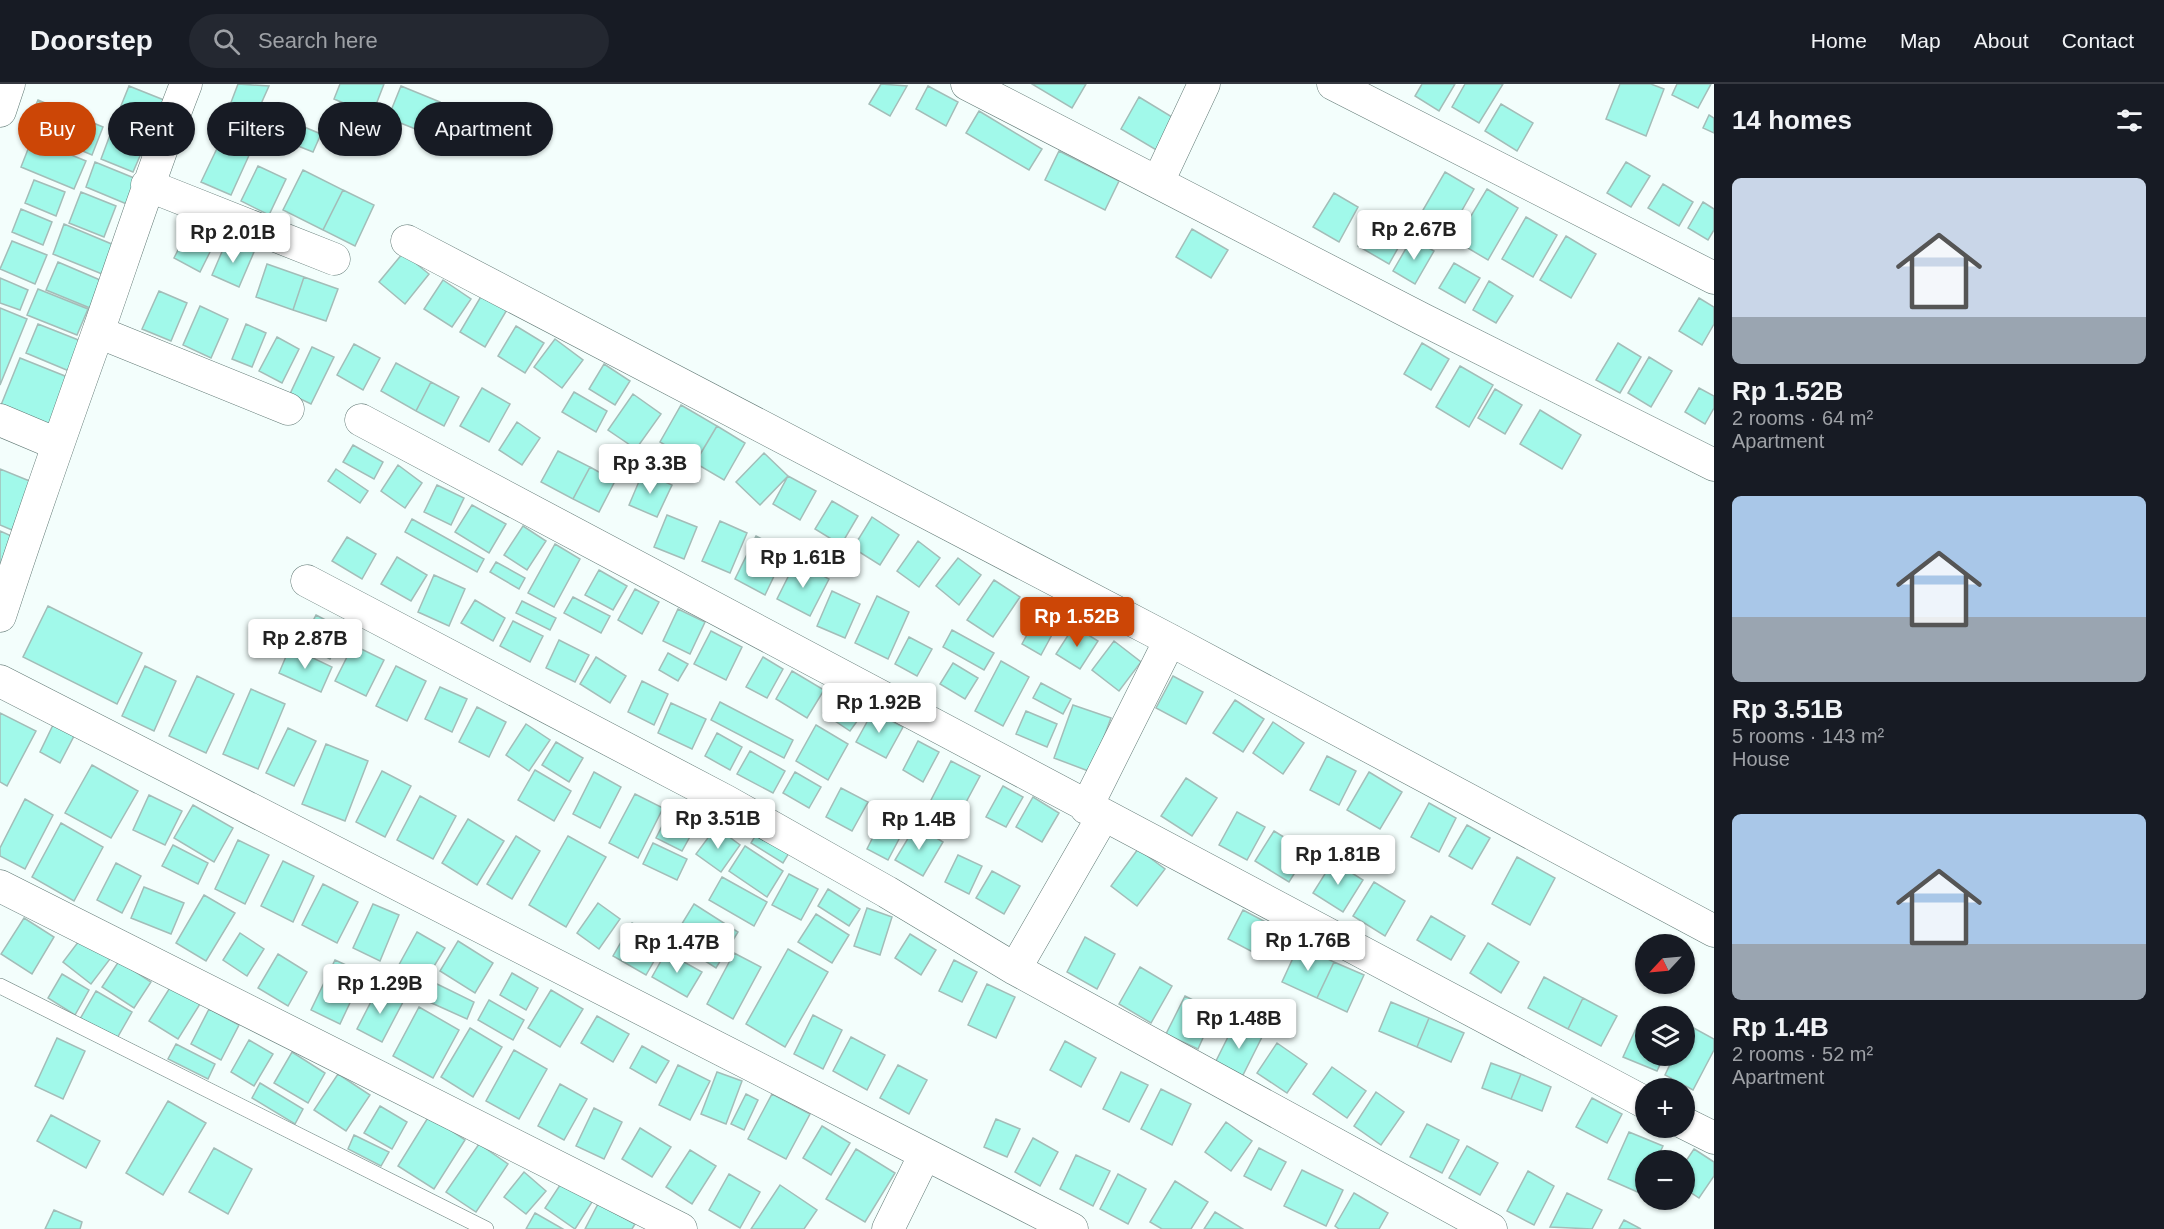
<!DOCTYPE html>
<meta charset="utf-8">
<style>
body{margin:0;font-family:Helvetica,sans-serif;background:#242831;color:#f1f3f6;height:100vh;display:flex;flex-direction:column;font-size:22px;white-space:nowrap}
*{box-sizing:border-box;margin:0}
p{font-size:20px;color:#9ea1a6}
.icon{flex:none;width:33px;height:33px;fill:none;stroke:currentColor;stroke-width:2;stroke-linecap:round;stroke-linejoin:round}
.map{position:relative;flex:1;overflow:hidden}
.side{display:flex;flex-direction:column;background:#171b24;width:450px}
.side>*{flex:none}
.guide{position:absolute;left:18px;top:18px;width:570px;height:54px;display:flex;gap:12px}
.needle{width:39px;rotate:244deg}
.fabs{position:absolute;left:1635px;top:850px;display:grid;gap:12px}
.fabs a{display:grid;place-items:center;width:60px;height:60px;border-radius:50%;background:#171b24;box-shadow:0 2px 4px #0004;font-size:30px}
.price{position:absolute;translate:-50% -51px;padding:0 14px;border-radius:6px;background:#fff;color:#222;font-size:20px;line-height:39px;filter:drop-shadow(0 2px 3px #0008)}
.price::after{content:'';position:absolute;left:50%;top:36px;width:18px;height:14px;margin-left:-9px;background:inherit;clip-path:polygon(0 0,100% 0,50% 100%)}
.price.selected{background:#cc4606;color:#fff}
ul{padding:0;list-style:none}
li{display:grid;align-content:center;gap:12px;height:318px;padding:0 18px}
li span{display:grid;place-items:center;height:186px;border-radius:9px;color:#555}
li>.icon{margin-inline-start:auto}
span .icon{width:108px;height:108px;fill:#fffc;stroke-width:1}
li b{font-size:26px}
h2{display:flex;justify-content:space-between;align-items:center;height:72px;padding:0 18px;font-size:26px}
.chip{padding:0 21px;border-radius:27px;background:#171b24;box-shadow:0 2px 4px #0004;font-size:21px;line-height:54px}
.chip.selected{background:#cc4606;color:#fff}
header{display:flex;align-items:center;gap:36px;box-sizing:border-box;height:84px;padding:0 30px;background:#171b24;border-bottom:2px solid #363941}
header strong{font-size:28px}
nav{display:flex;gap:33px;margin-inline-start:auto;font-size:21px}
.search{width:420px;height:54px;background:#242831;display:flex;align-items:center;gap:15px;box-sizing:border-box;padding:0 21px;border-radius:33px;color:#9ea1a6;font-size:22px}
main{display:flex;flex:1;min-height:0}
.map>svg:first-child{display:block}
</style>
<header>
<strong>Doorstep</strong>
<div class="search"><svg class="icon" aria-label="search" viewBox="0 0 24 24"><circle cx="10" cy="10" r="6"/><path d="M15 15l6 6"/></svg>Search here</div>
<nav><a>Home</a><a>Map</a><a>About</a><a>Contact</a></nav>
</header>
<main>
<div class="map">
<svg width="1714" height="1145" viewBox="0 0 1714 1145">
<rect width="100%" height="100%" fill="#f3fefc"/>
<!-- building -->
<path fill="#a1f9ea" stroke="#a3bdb8" stroke-width="1.5" d="M238 0 269 2 256 31 230 21Z
M340 0H384L372 31 334 15Z
M881 0 907 2 890 32 869 20Z
M1032 0H1086L1072 24Z
M1422 0H1455L1439 27 1415 12Z
M1465 0H1503L1479 39 1452 23Z
M1620 0H1651L1664 5 1646 52 1606 35Z
M1677 0H1711L1698 24 1672 11Z
M129 2 174 20 157 63 112 44Z
M401 2 440 18 428 50 388 34Z
M928 2 958 18 946 42 916 25Z
M1139 13 1177 36 1158 67 1121 45Z
M38 16 103 43 92 71 26 43Z
M1501 20 1533 39 1517 67 1485 47Z
M979 27 1042 65 1029 86 966 49Z
M1709 31 1714 34V49L1703 44Z
M280 33 321 50 313 68 273 52Z
M110 51 143 65 133 88 101 75Z
M222 54 251 67 231 111 201 98Z
M32 55 86 77 74 105 21 83Z
M1059 67 1119 97 1105 126 1045 96Z
M95 78 139 96 129 121 86 103Z
M1626 78 1650 92 1631 123 1607 109Z
M258 82 286 95 269 131 241 117Z
M303 86 343 106 323 146 283 126Z
M1445 88 1474 105 1452 144 1423 126Z
M34 96 65 108 56 132 25 119Z
M1663 100 1693 118 1679 142 1648 124Z
M1487 105 1518 124 1488 176 1456 157Z
M343 106 374 121 355 162 323 146Z
M81 108 116 122 104 153 69 139Z
M1334 109 1358 123 1339 158 1313 143Z
M1703 118 1714 125V146L1708 156 1688 144Z
M21 125 52 138 43 161 12 148Z
M1526 133 1557 151 1533 193 1502 175Z
M64 140 114 161 102 190 53 170Z
M1372 140 1402 157 1389 180 1358 162Z
M189 144 215 158 200 188 174 174Z
M1192 145 1228 166 1211 194 1176 173Z
M1566 152 1596 170 1571 214 1540 196Z
M1412 154 1434 167 1415 200 1393 187Z
M227 156 254 168 239 203 212 191Z
M12 157 47 171 35 200 0 185Z
M403 169 429 190 405 220 379 198Z
M58 178 100 196 90 224 46 206Z
M1454 179 1480 194 1465 219 1439 204Z
M267 180 304 193 293 226 256 213Z
M304 193 338 205 326 237 293 226Z
M0 194 28 206 20 226 0 219Z
M443 196 471 215 452 243 424 225Z
M1489 197 1513 212 1496 239 1473 226Z
M38 205 88 225 77 251 27 231Z
M159 207 187 219 171 257 142 245Z
M483 209 508 224 485 263 460 248Z
M1699 214 1714 223V240L1702 261 1679 247Z
M200 222 228 235 211 274 183 261Z
M0 224 27 235 0 301Z
M38 240 81 257 69 287 26 269Z
M246 240 266 249 252 283 232 275Z
M516 242 544 259 525 289 498 272Z
M277 253 299 265 282 299 259 287Z
M555 255 583 276 562 304 534 283Z
M1422 259 1449 275 1431 306 1404 290Z
M1618 259 1641 273 1620 309 1596 296Z
M354 260 380 274 363 306 337 291Z
M312 263 334 273 311 320 290 310Z
M1649 273 1672 287 1651 323 1628 309Z
M20 274 70 294 52 342 1 321Z
M396 279 431 298 416 327 381 307Z
M604 280 630 297 615 321 589 305Z
M1460 282 1493 301 1469 343 1436 323Z
M431 298 459 313 444 342 416 327Z
M482 304 510 320 489 358 460 342Z
M1699 304 1714 312V324L1705 340 1685 328Z
M1495 305 1522 321 1505 350 1478 334Z
M574 308 607 327 596 348 562 328Z
M633 310 661 330 636 365 608 346Z
M681 321 717 342 695 379 660 358Z
M1540 326 1581 351 1562 385 1520 360Z
M517 338 540 354 522 381 499 366Z
M717 342 745 359 724 396 695 379Z
M353 361 383 378 374 395 343 378Z
M558 367 590 383 573 415 541 398Z
M764 369 788 392 760 421 736 398Z
M398 381 422 399 405 424 381 407Z
M590 383 615 397 599 428 573 415Z
M0 385 32 398 12 446 0 441Z
M336 385 368 407 360 419 328 397Z
M643 388 672 401 657 433 629 421Z
M788 392 816 407 800 436 773 420Z
M437 401 464 414 451 441 424 428Z
M832 417 858 432 841 461 815 445Z
M472 421 506 440 489 469 455 448Z
M667 431 697 443 684 475 654 463Z
M872 433 899 451 880 481 853 464Z
M412 435 484 475 477 488 405 448Z
M720 437 747 449 730 489 702 477Z
M523 442 546 457 527 486 504 471Z
M0 447 18 455 0 484Z
M756 452 786 467 765 511 735 495Z
M347 453 376 470 362 495 332 477Z
M918 457 940 474 919 503 897 487Z
M555 460 580 475 554 523 528 509Z
M397 473 427 491 411 517 381 500Z
M958 474 981 491 959 521 936 502Z
M796 477 829 495 810 532 777 515Z
M496 478 525 494 519 505 490 488Z
M599 486 627 502 613 526 585 511Z
M434 491 465 505 449 542 418 528Z
M994 496 1020 513 993 553 967 536Z
M635 505 659 518 642 550 618 536Z
M832 507 860 520 845 554 817 542Z
M877 512 909 528 888 575 855 559Z
M573 513 610 532 601 549 564 529Z
M475 516 505 534 493 557 461 539Z
M522 517 556 534 550 546 516 529Z
M48 522 142 569 117 620 23 573Z
M1042 523 1061 534 1041 571 1022 560Z
M678 525 705 538 690 570 663 557Z
M316 531 345 546 330 575 301 560Z
M513 537 543 552 530 578 500 562Z
M1074 542 1098 557 1080 585 1056 570Z
M952 546 994 569 984 586 943 563Z
M711 547 742 563 726 596 694 580Z
M909 553 932 565 917 592 895 580Z
M559 556 589 571 575 598 546 584Z
M1114 557 1141 578 1119 607 1092 586Z
M353 561 384 576 366 612 335 597Z
M290 563 332 583 321 608 279 589Z
M668 569 688 580 678 597 659 586Z
M596 573 626 592 610 619 580 600Z
M763 573 783 585 767 614 746 603Z
M1001 577 1029 593 1003 642 975 627Z
M953 579 978 594 965 615 940 600Z
M145 582 176 597 154 647 122 632Z
M396 582 426 597 407 637 376 622Z
M792 587 824 606 807 634 776 615Z
M197 592 234 610 206 669 169 652Z
M1173 592 1203 608 1186 640 1156 624Z
M642 597 668 610 654 641 628 628Z
M1041 599 1071 615 1063 630 1033 614Z
M440 603 467 615 452 648 425 635Z
M251 605 285 620 258 685 223 670Z
M839 606 866 625 850 647 823 629Z
M1235 616 1264 635 1243 668 1213 649Z
M720 618 793 656 784 674 711 636Z
M671 619 706 635 692 665 658 649Z
M1073 621 1111 634 1091 688 1054 674Z
M477 623 506 638 489 673 459 658Z
M873 627 903 643 886 674 856 658Z
M1026 627 1057 640 1047 663 1016 650Z
M0 629 36 647 7 702 0 698Z
M1273 638 1304 659 1283 690 1253 669Z
M526 640 550 656 529 687 506 671Z
M53 641 74 652 60 679 40 668Z
M816 641 848 660 828 696 796 677Z
M288 644 316 657 294 702 266 689Z
M717 649 742 663 730 686 705 672Z
M918 657 939 668 923 698 903 686Z
M556 658 583 674 569 698 542 681Z
M326 660 368 677 345 737 302 720Z
M750 667 785 687 773 709 737 690Z
M1327 672 1356 687 1339 721 1310 706Z
M951 677 980 692 957 735 929 720Z
M92 681 138 707 111 754 65 729Z
M535 686 571 707 554 737 518 716Z
M382 687 411 702 385 753 356 738Z
M594 688 621 703 600 744 573 730Z
M795 688 821 703 809 724 783 709Z
M1369 688 1402 708 1380 745 1347 726Z
M1186 694 1217 714 1192 752 1161 732Z
M1003 702 1023 713 1006 743 986 733Z
M841 704 868 718 852 747 826 733Z
M635 710 663 724 638 774 609 759Z
M149 711 182 727 165 761 133 746Z
M420 712 456 732 433 775 397 756Z
M1033 713 1059 729 1042 758 1016 743Z
M25 715 53 731 25 785 0 772V764Z
M1429 719 1456 734 1439 768 1411 753Z
M193 721 233 744 214 778 174 754Z
M671 724 698 738 682 767 656 754Z
M887 725 909 736 888 776 867 765Z
M1237 728 1265 743 1247 776 1219 761Z
M468 735 504 757 477 801 442 779Z
M61 739 103 763 74 817 32 793Z
M916 741 943 758 923 792 895 776Z
M1467 741 1490 754 1472 785 1449 772Z
M716 743 740 761 721 788 696 770Z
M760 744 792 764 783 779 751 759Z
M1274 747 1308 768 1289 798 1255 777Z
M516 752 540 767 512 815 487 800Z
M568 752 606 773 566 843 529 821Z
M238 756 269 771 245 820 215 805Z
M653 759 687 775 677 796 643 780Z
M173 761 208 779 198 800 162 782Z
M745 762 783 787 767 813 729 787Z
M1138 765 1165 785 1137 822 1111 802Z
M958 771 982 782 969 810 945 798Z
M1517 773 1555 794 1530 841 1492 820Z
M283 777 314 792 293 838 261 822Z
M1333 777 1363 796 1343 828 1313 809Z
M116 779 141 792 122 829 97 816Z
M992 787 1020 802 1004 830 976 814Z
M789 790 818 805 801 836 772 821Z
M722 793 767 818 754 842 709 816Z
M1374 798 1405 817 1385 852 1353 832Z
M323 800 358 818 337 859 302 841Z
M144 803 184 819 171 850 131 834Z
M828 805 860 825 849 842 818 822Z
M204 811 235 829 206 877 176 859Z
M598 819 620 835 599 865 577 849Z
M373 820 399 831 380 877 353 864Z
M694 820 738 848 716 884 672 856Z
M867 824 892 833 880 871 854 862Z
M1243 826 1279 845 1264 874 1228 855Z
M816 830 849 851 832 879 798 858Z
M1431 832 1465 852 1451 876 1417 856Z
M24 834 54 853 32 890 1 870Z
M632 839 665 858 646 891 613 872Z
M417 848 445 864 421 904 395 888Z
M240 849 264 865 247 892 223 876Z
M910 850 936 866 921 891 895 874Z
M82 853 110 875 91 900 63 878Z
M1085 853 1115 870 1097 905 1067 888Z
M458 857 493 879 475 909 440 887Z
M1488 859 1519 878 1501 909 1470 889Z
M1299 861 1334 878 1317 914 1282 898Z
M788 865 828 888 785 963 746 940Z
M666 868 702 888 687 913 652 893Z
M734 869 761 883 733 935 707 920Z
M278 870 307 888 288 922 258 904Z
M335 876 364 889 340 940 311 926Z
M954 876 977 888 962 918 939 907Z
M119 877 151 898 134 924 102 903Z
M1334 878 1364 891 1347 928 1317 914Z
M1140 883 1172 902 1151 939 1119 920Z
M512 889 538 904 526 926 500 911Z
M62 890 89 906 75 931 48 914Z
M1544 893 1583 914 1568 945 1528 924Z
M433 898 474 918 467 935 425 916Z
M987 900 1015 913 996 954 968 941Z
M171 902 200 920 178 955 149 937Z
M378 904 403 918 382 958 357 945Z
M551 906 583 925 560 963 528 944Z
M96 907 132 928 116 956 80 935Z
M1185 912 1215 927 1198 965 1166 950Z
M1583 914 1617 932 1601 962 1568 945Z
M489 916 524 936 513 956 478 936Z
M1248 916 1284 935 1276 950 1240 931Z
M1391 918 1429 934 1417 963 1379 947Z
M419 923 459 946 433 994 393 972Z
M209 925 239 941 221 976 191 960Z
M813 931 842 946 823 985 794 970Z
M597 932 629 950 613 978 581 959Z
M1429 934 1464 949 1451 978 1417 963Z
M1235 939 1262 953 1242 993 1215 979Z
M1638 940 1646 944V972H1664L1657 987 1623 973Z
M1690 942 1714 955V966L1693 1006 1665 991 1674 972H1684V953Z
M470 944 502 963 473 1013 441 993Z
M851 953 885 971 867 1006 833 987Z
M57 954 85 967 63 1015 35 1002Z
M249 956 273 970 254 1002 231 988Z
M1065 957 1096 974 1081 1003 1050 986Z
M1277 959 1307 980 1287 1009 1257 989Z
M176 960 215 980 208 995 168 975Z
M642 962 669 977 656 999 630 984Z
M514 966 547 985 519 1035 486 1017Z
M292 968 325 989 308 1019 274 999Z
M1491 979 1521 990 1511 1015 1482 1004Z
M678 981 710 997 690 1036 659 1021Z
M898 981 927 996 909 1030 880 1014Z
M1332 983 1366 1007 1347 1034 1313 1010Z
M717 988 742 997 726 1040 701 1030Z
M1121 988 1148 1001 1129 1038 1103 1025Z
M338 990 370 1011 346 1047 314 1026Z
M1521 990 1551 1003 1542 1027 1511 1015Z
M260 999 303 1025 295 1040 252 1014Z
M560 1000 587 1015 564 1056 538 1042Z
M1161 1005 1191 1020 1172 1061 1141 1045Z
M1376 1008 1404 1028 1381 1061 1354 1042Z
M746 1010 758 1016 744 1046 731 1040Z
M772 1010 810 1030 786 1075 748 1055Z
M1592 1014 1622 1030 1607 1059 1576 1043Z
M168 1017 206 1039 163 1111 126 1089Z
M380 1022 407 1038 392 1065 364 1049Z
M594 1024 622 1038 604 1075 576 1062Z
M51 1031 100 1057 86 1084 37 1057Z
M429 1032 465 1056 434 1105 398 1082Z
M996 1035 1020 1045 1007 1073 984 1063Z
M1226 1038 1252 1057 1231 1087 1205 1068Z
M1427 1040 1459 1056 1442 1089 1410 1073Z
M822 1042 850 1059 831 1091 803 1074Z
M640 1044 671 1063 652 1093 622 1075Z
M1629 1048 1663 1062 1656 1077H1646V1102L1642 1110 1608 1095Z
M354 1051 389 1068 381 1082 348 1065Z
M1033 1054 1058 1068 1040 1102 1015 1088Z
M479 1060 508 1080 476 1128 446 1108Z
M1467 1062 1498 1079 1480 1111 1449 1094Z
M214 1064 252 1085 228 1130 189 1108Z
M1259 1064 1286 1078 1271 1106 1244 1092Z
M856 1065 895 1089 865 1138 826 1115Z
M1694 1065 1714 1078V1092L1699 1114 1684 1104V1080Z
M690 1066 716 1082 692 1120 666 1103Z
M1076 1071 1110 1087 1093 1122 1060 1105Z
M1302 1086 1343 1106 1326 1142 1284 1122Z
M1528 1087 1554 1102 1534 1141 1507 1127Z
M524 1088 546 1107 526 1130 504 1113Z
M729 1090 760 1108 740 1144 709 1126Z
M1118 1090 1146 1105 1128 1140 1100 1125Z
M1175 1097 1208 1118 1191 1145H1162L1150 1138Z
M562 1098 592 1118 575 1145 545 1124Z
M780 1101 817 1126 804 1145H751Z
M1354 1109 1388 1129 1379 1145H1339L1335 1142Z
M1567 1109 1602 1126 1592 1145 1550 1143Z
M598 1120 635 1140 632 1145H585Z
M54 1126 82 1138 80 1145H45Z
M1215 1128 1243 1145H1204Z
M535 1129 563 1145H526Z
M1624 1136 1641 1145H1619Z"/>
<g fill="none" stroke-linecap="round" stroke-linejoin="round">
<!-- service casing -->
<g stroke="#617975" stroke-width="16">
<path id="service" d="M0 902 486 1145"/>
</g>
<!-- minor casing -->
<g stroke="#617975" stroke-width="33">
<path id="minor" d="M967 0 1422 235 1714 381
M1333 0 1714 194
M0 27 9 0
M1158 98 1204 0
M147 101 334 175
M407 157 1170 556 1714 847
M98 248 288 325
M0 336 57 360
M361 336 1646 1019
M307 497 726 717 887 808 1015 885 1491 1145
M0 532C31 437 64 343 98 248 127 165 154 82 186 0
M0 597 1072 1145
M1086 724 1170 556
M0 802 681 1145
M1015 885 1103 732
M1684 1039 1714 1054
M888 1145 925 1070"/>
</g>
<!-- service -->
<use href="#service" stroke="#fff" stroke-width="15"/>
<!-- minor -->
<use href="#minor" stroke="#fff" stroke-width="32"/>
</g>
</svg>
<div class="fabs">
<a><svg class="needle" viewBox="-14 -14 28 28"><path d="M0-13l5 13h-10z" fill="#e53935"/><path d="M0 13l5-13h-10z" fill="#9ea1a6"/></svg></a>
<a><svg class="icon" aria-label="layers" viewBox="0 0 24 24"><path d="M12 4l9 5-9 5-9-5zM3 14l9 5 9-5"/></svg></a>
<a>+</a>
<a>−</a>
</div>
<b class="price" style="left:1414px;top:177px">Rp 2.67B</b>
<b class="price" style="left:233px;top:180px">Rp 2.01B</b>
<b class="price" style="left:650px;top:411px">Rp 3.3B</b>
<b class="price" style="left:803px;top:505px">Rp 1.61B</b>
<b class="price selected" style="left:1077px;top:564px">Rp 1.52B</b>
<b class="price" style="left:305px;top:586px">Rp 2.87B</b>
<b class="price" style="left:879px;top:650px">Rp 1.92B</b>
<b class="price" style="left:718px;top:766px">Rp 3.51B</b>
<b class="price" style="left:919px;top:767px">Rp 1.4B</b>
<b class="price" style="left:1338px;top:802px">Rp 1.81B</b>
<b class="price" style="left:1308px;top:888px">Rp 1.76B</b>
<b class="price" style="left:677px;top:890px">Rp 1.47B</b>
<b class="price" style="left:380px;top:931px">Rp 1.29B</b>
<b class="price" style="left:1239px;top:966px">Rp 1.48B</b>
<div class="guide">
<a class="chip selected">Buy</a>
<a class="chip">Rent</a>
<a class="chip">Filters</a>
<a class="chip">New</a>
<a class="chip">Apartment</a>
</div>
</div>
<section class="side">
<h2>14 homes<svg class="icon" aria-label="filters" viewBox="0 0 24 24"><path d="M4 7h16M4 17h16"/><circle cx="9" cy="7" r="2"/><circle cx="15" cy="17" r="2"/></svg></h2>
<ul>
<li><span style="background:linear-gradient(#c9d6e8 75%,#9aa5b1 0)"><svg class="icon" aria-label="home" viewBox="0 0 24 24"><path d="M3 11l9-7 9 7M6 9v11h12V9"/></svg></span><div><b>Rp 1.52B</b><p>2 rooms · 64 m²</p><p>Apartment</p></div></li>
<li><span style="background:linear-gradient(#a9c7e8 65%,#9aa5b1 0)"><svg class="icon" aria-label="home" viewBox="0 0 24 24"><path d="M3 11l9-7 9 7M6 9v11h12V9"/></svg></span><div><b>Rp 3.51B</b><p>5 rooms · 143 m²</p><p>House</p></div></li>
<li><span style="background:linear-gradient(#a9c7e8 70%,#9aa5b1 0)"><svg class="icon" aria-label="home" viewBox="0 0 24 24"><path d="M3 11l9-7 9 7M6 9v11h12V9"/></svg></span><div><b>Rp 1.4B</b><p>2 rooms · 52 m²</p><p>Apartment</p></div></li>
</ul>
</section>
</main>
